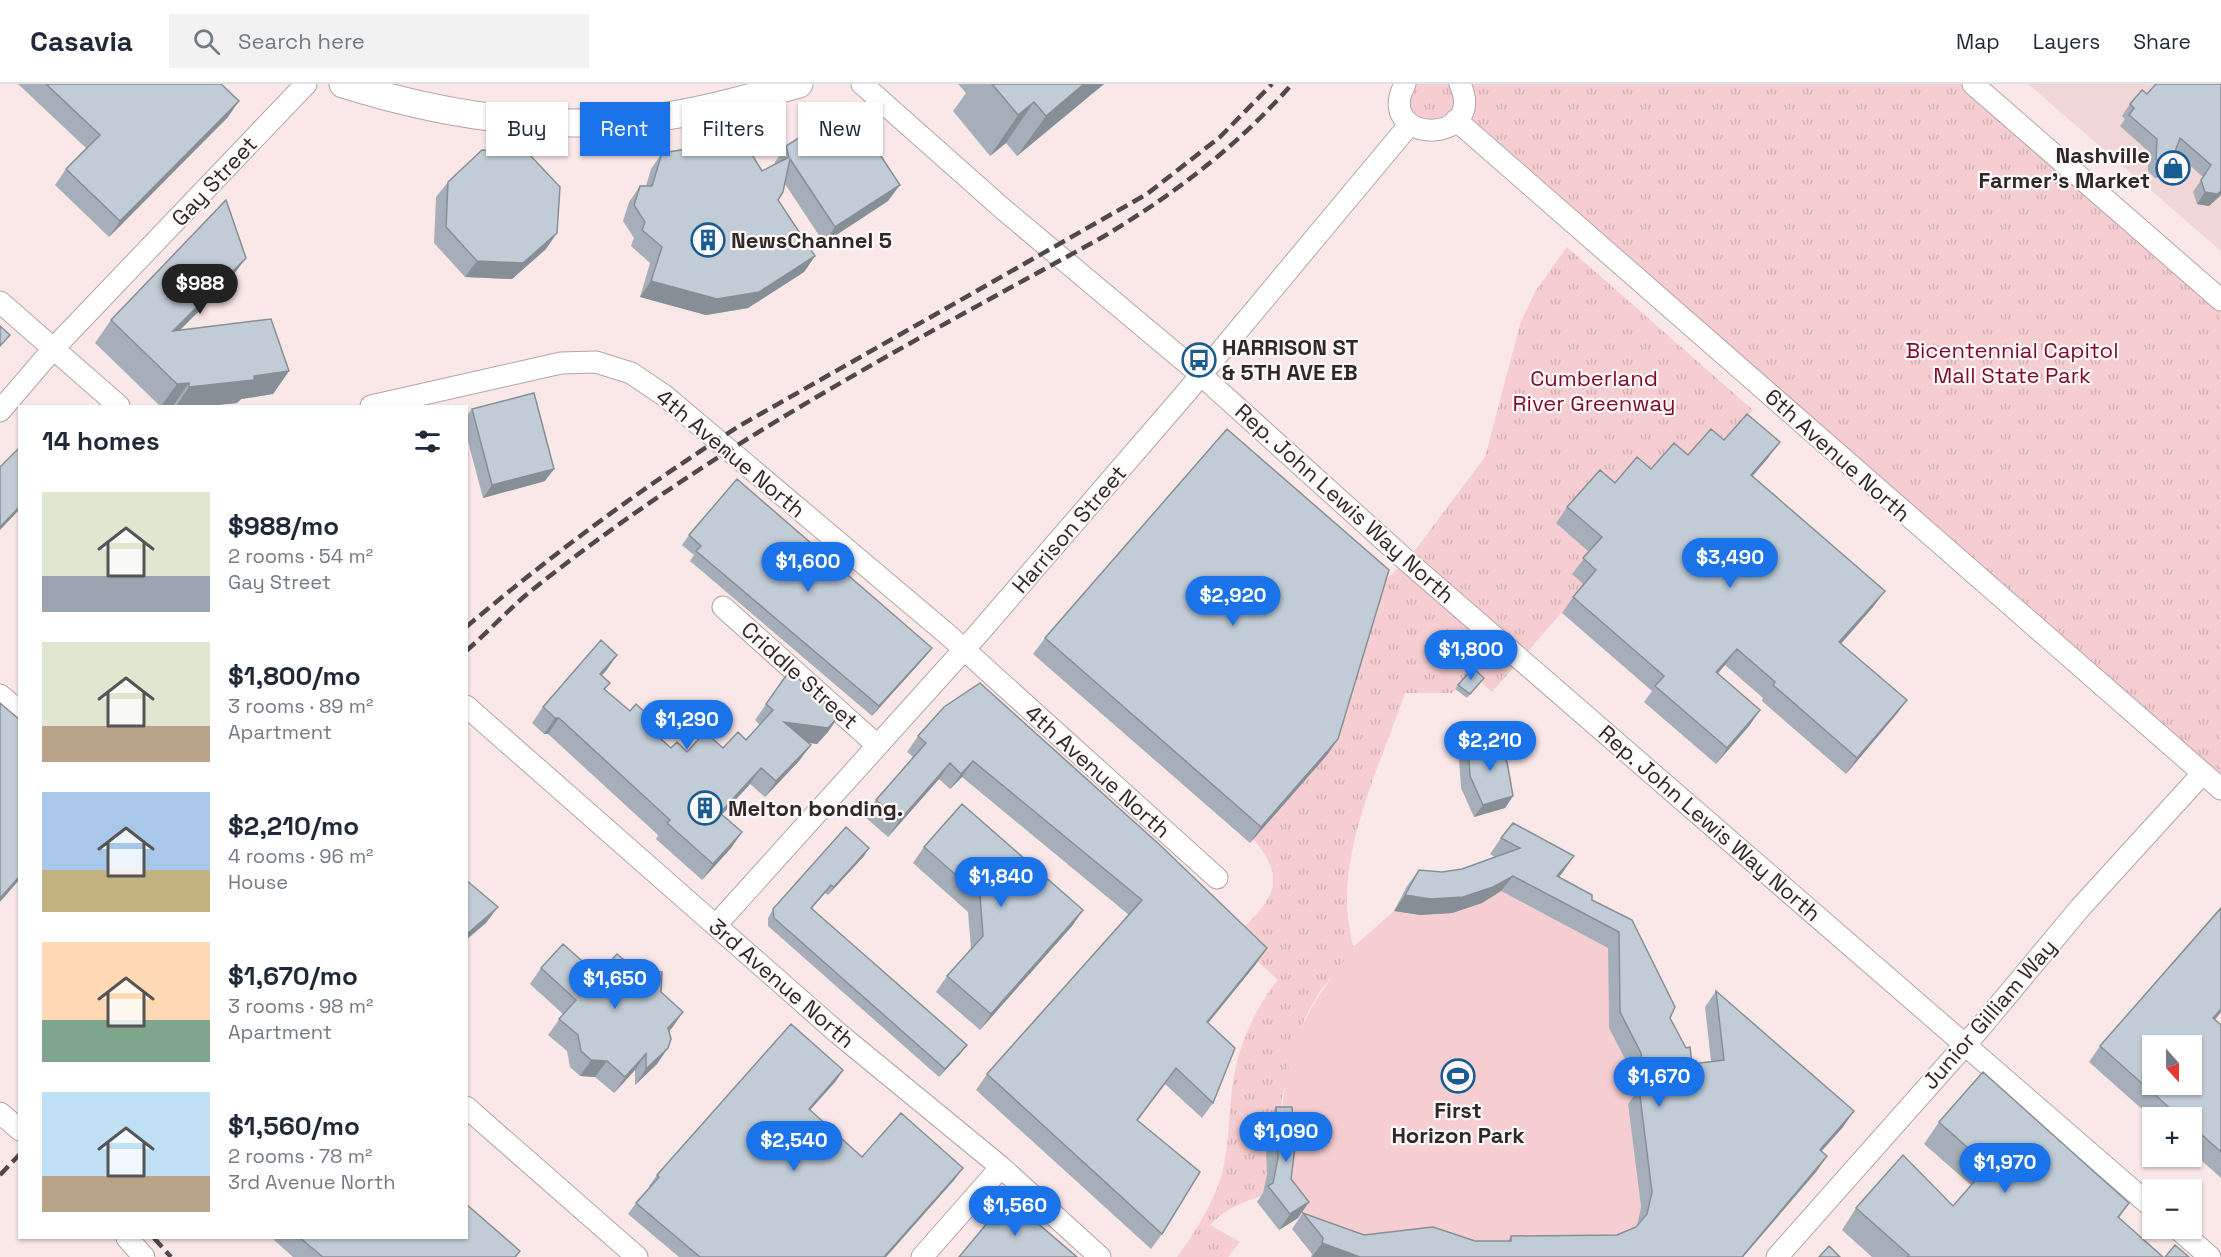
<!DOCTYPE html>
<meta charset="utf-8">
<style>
body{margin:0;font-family:"Space Grotesk",sans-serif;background:#f2f2f3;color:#1f2937;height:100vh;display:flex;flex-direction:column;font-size:22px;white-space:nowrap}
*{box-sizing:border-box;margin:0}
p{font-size:20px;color:#747a83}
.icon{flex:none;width:33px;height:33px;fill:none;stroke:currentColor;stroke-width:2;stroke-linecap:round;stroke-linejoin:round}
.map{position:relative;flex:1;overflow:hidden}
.drawer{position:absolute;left:18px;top:321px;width:450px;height:834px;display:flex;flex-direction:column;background:#fff;border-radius:0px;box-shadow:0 2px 4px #0004}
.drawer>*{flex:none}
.banner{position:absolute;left:486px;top:18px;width:570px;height:54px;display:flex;gap:12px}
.needle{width:39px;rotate:159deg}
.buttons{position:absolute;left:2142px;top:951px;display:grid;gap:12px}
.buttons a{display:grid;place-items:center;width:60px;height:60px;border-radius:0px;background:#fff;box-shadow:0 2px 4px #0004;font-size:30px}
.price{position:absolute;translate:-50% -51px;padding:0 14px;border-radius:21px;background:#1a73e8;color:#fff;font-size:20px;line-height:39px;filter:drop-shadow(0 2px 3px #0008)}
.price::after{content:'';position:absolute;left:50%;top:36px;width:18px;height:14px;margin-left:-9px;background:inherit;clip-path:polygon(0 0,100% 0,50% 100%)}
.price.selected{background:#222;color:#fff}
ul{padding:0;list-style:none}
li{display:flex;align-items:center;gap:18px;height:150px;padding:0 24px}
li span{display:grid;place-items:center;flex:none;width:168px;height:120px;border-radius:0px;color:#555}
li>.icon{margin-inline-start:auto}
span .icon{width:72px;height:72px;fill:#fffc;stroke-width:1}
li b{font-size:26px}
h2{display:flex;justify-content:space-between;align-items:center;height:72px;padding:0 24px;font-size:26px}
.chip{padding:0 21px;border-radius:0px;background:#fff;box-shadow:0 2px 4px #0004;font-size:21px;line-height:54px}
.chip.selected{background:#1a73e8;color:#fff}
header{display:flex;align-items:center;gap:36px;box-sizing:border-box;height:84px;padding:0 30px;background:#fff;border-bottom:2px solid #e0e1e3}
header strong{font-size:28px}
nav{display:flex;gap:33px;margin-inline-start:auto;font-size:21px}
.search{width:420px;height:54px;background:#f2f2f3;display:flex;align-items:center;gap:15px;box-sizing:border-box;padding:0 21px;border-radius:0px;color:#747a83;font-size:22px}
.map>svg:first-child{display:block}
</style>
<header>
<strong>Casavia</strong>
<div class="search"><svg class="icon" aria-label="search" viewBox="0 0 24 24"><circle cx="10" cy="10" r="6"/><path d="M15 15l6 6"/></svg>Search here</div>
<nav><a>Map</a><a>Layers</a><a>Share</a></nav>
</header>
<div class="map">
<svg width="2221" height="1173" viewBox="0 0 2221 1173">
<defs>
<pattern id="park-tufts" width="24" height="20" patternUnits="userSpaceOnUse" patternTransform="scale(1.5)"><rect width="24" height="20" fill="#f6ced1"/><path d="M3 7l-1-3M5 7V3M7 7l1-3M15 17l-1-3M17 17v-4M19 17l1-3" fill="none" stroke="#d3b1b3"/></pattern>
</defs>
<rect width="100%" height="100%" fill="#fae7e8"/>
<!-- built -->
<path fill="#f0d6d7" d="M2028 0H2221V167Z"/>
<!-- park -->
<path fill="url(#park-tufts)" d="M1405 0H1973L2221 216V705L1456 36 1416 44Z
M1567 163 1753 326 1713 372 1591 469 1585 502 1492 608 1470 588 1452 609H1405C1382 676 1346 748 1347 820 1347 836 1351 851 1354 866L1320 907 1304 936 1282 1013 1281 1033 1268 1081 1263 1112C1243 1117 1224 1126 1210 1141L1240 1158 1228 1173H1177C1194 1150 1210 1124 1220 1097 1232 1058 1227 1016 1237 978 1243 953 1261 914 1278 896L1233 855C1265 821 1294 802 1253 755L1378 502 1407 477 1485 373 1521 237 1536 206Z"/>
<!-- pitch -->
<path fill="#f6ced1" d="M1501 807 1608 864 1609 944 1630 985 1633 1019 1628 1020 1641 1123 1638 1142 1621 1162 1313 1153 1279 1111C1282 1001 1279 954 1353 866V863L1394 827C1433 836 1467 828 1501 807Z"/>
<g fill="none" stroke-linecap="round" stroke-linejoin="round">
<!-- minor casing -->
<g stroke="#b5a4a5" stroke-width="23">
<path id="minor" d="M862 0 1003 125 1201 291 1407 477 2152 1123
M1405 0C1373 61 1488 62 1460 0
M1973 0 2221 216
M1456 36 2221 705
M0 218 119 322
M371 322 561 279 596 278 631 289 665 312 947 550 1217 794
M0 327 53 265 306 0
M723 523 877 661
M0 611 20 628
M466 622 839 950 1001 1083 1100 1173
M716 841 978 550 1185 310 1410 40
M466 1023 637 1173
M0 1029 20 1046
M2177 1144 2210 1173
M127 1154 144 1173
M922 1173 1001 1083
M1777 1173 1980 944 2080 824 2203 689"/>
</g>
<!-- major casing -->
<g stroke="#b5a4a5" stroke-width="29">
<path id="major" d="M343 0C438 30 535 46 635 36 690 31 746 15 799 0"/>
</g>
<!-- minor -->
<use href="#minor" stroke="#fff" stroke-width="21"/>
<!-- major -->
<use href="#major" stroke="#fff" stroke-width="27"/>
<!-- rail -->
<path stroke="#514849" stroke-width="4.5" stroke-dasharray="12 6" stroke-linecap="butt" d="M466 543C554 469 644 402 741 341L1147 110 1220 53 1272 0
M466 567C487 549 505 529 526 511 702 368 903 263 1101 154 1172 112 1238 62 1292 0
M0 1091 20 1070
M154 1154 171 1173"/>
</g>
<!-- wall -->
<path fill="#a6afb9" d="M18 0H221L228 33 109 153 55 101 66 85 86 64Z
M958 0H1104L1017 72 1006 59 990 72 953 27 966 9Z
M2221 0V111L2209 122 2197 120 2193 108 2203 93 2175 68 2171 79 2163 91 2155 94 2148 87V67L2120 42 2125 35 2122 32 2130 20 2147 10Z
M786 62 888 117 824 159 785 100 778 116 815 172 804 188 748 224 706 231 640 213 650 179 631 162 634 154 623 137 629 118 640 102H646L651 85 662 69 762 87 775 80V78Z
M448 98 546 165 512 195 465 193 434 159 436 113Z
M229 197 180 246 289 287 273 310 241 315 237 319 207 322H160L95 259 111 236Z
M472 325 545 397 483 414 466 350V333Z
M1724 356 1768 374 1752 392 1873 523 1841 560 1907 616 1895 632 1846 690 1762 617 1763 614 1725 581 1718 589 1760 626 1749 642 1716 680 1644 618 1652 607 1562 529 1573 513 1583 500 1572 490 1589 468 1556 439 1567 423 1615 399Z
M689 451 932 564 925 573 872 632 690 477 694 471 682 461Z
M1045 554 1338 655 1327 671 1250 759 1033 570Z
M617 571 602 591 610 599 605 605 671 664 687 668 723 664 746 656 760 641 755 636 790 586 828 648 817 660 807 658 799 677 765 713 750 700 722 730 742 748 731 764 702 796 656 755 658 751 548 650H544L532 639 543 623Z
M1484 594 1467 614 1455 605 1458 601Z
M944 623 1256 880 1208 939 1213 1019 1202 1034 1165 1000 1138 1036 1162 1150 1151 1165 976 1006 987 990 1129 831 962 693 950 705 939 695 888 753 864 732 876 716 913 673 907 668 918 652Z
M1468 663 1513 712 1505 724 1474 733 1461 704 1459 675Z
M1501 754 1574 772 1559 793 1592 816 1632 836 1670 934 1692 980 1711 977 1705 923 1716 907 1843 1043 1821 1068 1827 1072 1816 1088 1743 1173H1311L1312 1170 1292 1145 1303 1129 1364 1151 1475 1157H1508L1511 1152 1617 1151 1636 1143 1637 1142 1641 1123 1628 1020 1633 1013 1630 985 1609 944 1608 864 1501 807 1482 819 1452 829 1420 831 1394 827 1407 802 1419 786 1442 788 1462 785 1495 773 1490 770Z
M924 763 1083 826 1072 842 980 946 936 908 947 892 971 865 968 828 913 779Z
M864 772 828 811 825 809 812 824 961 969 939 993 768 842V834L773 825Z
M2221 824V928L2215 936 2221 941V1094L2192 1068V1034H2152L2089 978 2100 962Z
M541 884 598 891 661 908 683 928 669 947 657 980 635 1001V986L614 1009 595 993 580 992 570 983 567 967 548 951 563 930 530 900Z
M836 997 810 1026 862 1073 955 1095 886 1173H679L628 1130 636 1119 650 1103 649 1102 657 1091Z
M1276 1023 1298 1134 1279 1146 1257 1118 1263 1109 1267 1090 1265 1039Z
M1939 1038 2129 1119 2119 1134 2163 1173H1872L1842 1146 1856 1124 1953 1122 1971 1101 1924 1060Z
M275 1154H466L520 1167 516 1173H293L274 1156Z"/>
<!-- shaded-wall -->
<path fill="#878f96" d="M1084 0H1104L1017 72 1046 32Z
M239 17 228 33 109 153 120 137Z
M1034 18 1006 59 990 72 1018 31Z
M2171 79 2163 91 2155 94 2163 82Z
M900 101 888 117 824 159 835 143Z
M2221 107V111L2209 122 2197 120 2205 108Z
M557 149 546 165 512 195 465 193 477 177Z
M815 172 804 188 748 224 706 231 640 213 651 197Z
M246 174 229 197 156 270 173 247Z
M289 287 273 310 241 315 237 319 207 322H176L189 303 254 292Z
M189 299 173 322H161L177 300Z
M1780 358 1768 374 1740 407 1751 391Z
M554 385 545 397 483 414 492 401Z
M20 422V425L0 446V443Z
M1885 507 1873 523 1828 574 1839 558Z
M932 564 925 573 872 632 879 622Z
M1737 565 1725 581 1705 604 1716 588Z
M617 571 606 587 588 605 600 590Z
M1907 616 1895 632 1846 690 1857 674Z
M1760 626 1749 642 1716 680 1727 664Z
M839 632 828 648 817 660 773 654 784 638Z
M555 634H559L548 650H544Z
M1338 655 1327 671 1250 759 1261 743Z
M811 661 799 677 765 713 776 697Z
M973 677 962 693 950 705 961 690Z
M950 679 939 695 888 753 899 737Z
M761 684 750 700 709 745 720 729Z
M1513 712 1505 724 1474 733 1483 721Z
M742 748 731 764 702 796 713 780Z
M869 764 864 772 828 811 834 803Z
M1574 772 1563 788 1546 808 1557 792Z
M20 792V795L0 818V814Z
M1513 792 1501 807 1482 819 1452 829 1420 831 1394 827 1405 811Z
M831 801 825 809 805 832 811 824Z
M498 823 486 839 466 856V851Z
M1083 826 1072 842 980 946 991 930Z
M1267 864 1256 880 1196 954 1207 938Z
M2221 925V928L2202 950 2213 934Z
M683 928 672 944 657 960 668 944Z
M967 961 961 969 939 993 945 985Z
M668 964 657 980 635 1001 646 985Z
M646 970 635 986 614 1009 625 993Z
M591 976 607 977 595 993 580 992Z
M1176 984 1165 1000 1126 1051 1137 1036Z
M843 986 836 997 801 1036 809 1025Z
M1854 1027 1843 1043 1808 1082 1820 1066Z
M1827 1072 1816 1088 1743 1173H1742Z
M963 1084 955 1095 886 1173H884Z
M1309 1118 1298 1134 1279 1146 1290 1130Z
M1322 1159 1360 1173H1312Z"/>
<!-- building -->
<path fill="#c1ccd7" stroke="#878f96" stroke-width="1.5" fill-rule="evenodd" d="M46 0H221L239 17 120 137 66 85 100 51Z
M992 0H1084L1046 32 1034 18 1018 31Z
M2156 0H2221V107L2217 110 2205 108 2201 96 2211 81 2180 54 2171 79 2163 82 2156 75 2157 55 2129 31 2134 24 2130 20 2142 6 2147 10Z
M848 22 900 101 835 143 790 75 783 108 778 116 815 172 759 208 717 215 651 197 662 163 642 146 645 138 634 121 640 102H652L662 69 743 56 762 87 789 73 786 62Z
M482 66 528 69 560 103 557 149 523 179 477 177 446 143 448 98Z
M226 116 246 174 173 247 271 235 289 287 254 292V296L189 303V299L177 300 111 236Z
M0 242 10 251 0 262Z
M534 309 554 385 492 401 472 325Z
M1747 330 1780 358 1751 391 1885 507 1839 558 1907 616 1857 674 1773 601 1775 598 1737 565 1716 588 1760 626 1727 664 1655 602 1664 592 1573 513 1596 486 1583 474 1602 453 1567 423 1600 386 1615 399 1637 373 1651 385 1674 359 1688 371 1711 345 1724 356Z
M1227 345 1389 486 1338 655 1261 743 1045 554Z
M20 363V422L0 443V383Z
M737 395 932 564 879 622 696 467 701 462 689 451Z
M601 556 617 571 600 590 610 599 604 605 630 627 636 620 649 632 643 639 671 664 677 658 687 668 705 648 723 664 738 648 746 656 773 626 766 620 790 586 810 606 816 605 822 610 823 617 839 632 828 644 784 638 811 661 776 697 761 684 720 729 742 748 713 780 667 739 670 736 559 634H555L543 623Z
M1473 584 1484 594 1470 610 1458 601Z
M980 599 1161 762 1267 864 1207 938 1235 964 1213 1019 1176 984 1137 1036 1200 1088 1162 1150 987 990 1142 816 973 677 961 690 950 679 899 737 876 716 926 659 918 652 944 623Z
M0 619 20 636V792L0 814Z
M1493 655 1507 678 1513 712 1483 721 1470 692 1468 663Z
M962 720 1083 826 991 930 947 892 983 852 980 812 924 763Z
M1513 739 1574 772 1557 792 1592 811V816L1632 836 1675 923 1670 934 1686 964 1690 963 1692 980 1724 976 1716 907 1854 1027 1820 1066 1827 1072 1742 1173H1360L1322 1159 1323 1154 1303 1129 1364 1151 1433 1143 1475 1157H1511V1152L1617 1151 1636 1143 1647 1130 1652 1108 1639 1004 1644 1003 1641 969 1620 928 1619 848 1513 792 1493 803 1463 813 1431 815 1405 811 1419 786 1442 788 1462 785 1520 764 1501 754Z
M846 743 869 764 834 803 831 801 811 824 967 961 945 985 774 834 773 825Z
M466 796 498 823 466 851Z
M2221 824V925L2213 934 2221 941V1068L2192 1042V1034H2181L2100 962ZM2152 962H2192V1000H2152Z
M563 860 598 891 617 870 636 886 662 888 661 908 683 928 668 944 671 955 668 964 646 985V970L625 993 607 977 591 976 581 967 578 951 559 935 576 916 541 884Z
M791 940 843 986 809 1025 862 1073 901 1029 963 1084 884 1173H700L636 1119 659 1093 657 1091Z
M1983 988 2129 1119 2118 1133 2163 1173H1907L1909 1171 1856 1124 1903 1071 1953 1122 1988 1082 1939 1038Z
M1276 1023H1292L1295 1063 1291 1095 1309 1118 1290 1130 1268 1102 1273 1099 1278 1074Z
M1008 1114 1077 1173H959Z
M466 1120 520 1167 515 1173H323L300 1154H466Z
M2175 1161 2189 1173H2165Z
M1829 1162 1840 1173H1819Z"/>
<!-- icons -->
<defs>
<g id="shop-ring" transform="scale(1.725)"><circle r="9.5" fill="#fff8f8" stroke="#185d92" stroke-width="1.5"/><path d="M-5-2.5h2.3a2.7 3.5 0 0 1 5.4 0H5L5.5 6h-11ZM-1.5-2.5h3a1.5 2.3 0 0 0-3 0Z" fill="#185d92"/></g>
<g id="building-ring" transform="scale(1.725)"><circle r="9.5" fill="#fff8f8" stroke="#185d92" stroke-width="1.5"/><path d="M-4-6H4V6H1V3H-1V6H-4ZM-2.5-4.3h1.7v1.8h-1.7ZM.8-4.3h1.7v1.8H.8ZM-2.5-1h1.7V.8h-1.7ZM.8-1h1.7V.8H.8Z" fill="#185d92"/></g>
<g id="bus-ring" transform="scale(1.725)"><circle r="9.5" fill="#fff8f8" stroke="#185d92" stroke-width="1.5"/><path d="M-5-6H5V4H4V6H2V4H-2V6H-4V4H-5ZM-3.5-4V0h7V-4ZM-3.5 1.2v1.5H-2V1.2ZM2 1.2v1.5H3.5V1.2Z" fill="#185d92"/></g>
<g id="stadium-ring" transform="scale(1.725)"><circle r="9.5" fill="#fff8f8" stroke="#185d92" stroke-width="1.5"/><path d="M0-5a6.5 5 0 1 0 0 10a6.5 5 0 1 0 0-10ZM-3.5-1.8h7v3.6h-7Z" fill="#185d92"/></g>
</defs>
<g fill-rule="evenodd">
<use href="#shop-ring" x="2173" y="84"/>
<use href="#building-ring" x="708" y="156"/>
<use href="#bus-ring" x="1199" y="276"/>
<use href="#building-ring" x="705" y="724"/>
<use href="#stadium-ring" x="1458" y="992"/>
</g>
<g text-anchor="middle" stroke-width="4.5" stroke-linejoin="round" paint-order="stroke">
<!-- poi labels -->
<g font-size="22" font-weight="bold" fill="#2e2828" stroke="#fff8f8" text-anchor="start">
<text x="2150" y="79" text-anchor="end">Nashville<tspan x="2150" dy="25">Farmer's Market</tspan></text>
<text x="731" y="164">NewsChannel 5</text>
<text x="1222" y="271">HARRISON ST<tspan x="1222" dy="25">&amp; 5TH AVE EB</tspan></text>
<text x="728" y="732">Melton bonding.</text>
<text x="1458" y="1034" text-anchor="middle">First<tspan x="1458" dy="25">Horizon Park</tspan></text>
</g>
<!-- street labels -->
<g font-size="22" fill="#2e2828" stroke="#fff8f8">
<text transform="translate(214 97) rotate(-47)" y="8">Gay Street</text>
<text transform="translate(731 369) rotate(40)" y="8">4th Avenue North</text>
<text transform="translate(1838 371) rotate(42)" y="8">6th Avenue North</text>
<text transform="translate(1345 419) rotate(42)" y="8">Rep. John Lewis Way North</text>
<text transform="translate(1069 445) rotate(-49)" y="8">Harrison Street</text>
<text transform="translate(800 591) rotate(42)" y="8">Criddle Street</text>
<text transform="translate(1098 687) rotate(42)" y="8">4th Avenue North</text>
<text transform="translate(1710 739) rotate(41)" y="8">Rep. John Lewis Way North</text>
<text transform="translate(782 899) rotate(41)" y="8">3rd Avenue North</text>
<text transform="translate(1989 930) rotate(-49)" y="8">Junior Gilliam Way</text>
</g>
<!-- park labels -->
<g font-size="22" fill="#7e0a2b" stroke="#fff8f8">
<text x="2012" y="274">Bicentennial Capitol<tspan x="2012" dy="25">Mall State Park</tspan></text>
<text x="1594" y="302">Cumberland<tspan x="1594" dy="25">River Greenway</tspan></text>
</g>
</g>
</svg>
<div class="buttons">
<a><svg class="needle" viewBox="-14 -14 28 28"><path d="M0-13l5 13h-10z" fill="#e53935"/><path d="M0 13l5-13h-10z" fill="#747a83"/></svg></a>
<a>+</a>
<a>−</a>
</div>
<b class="price selected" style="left:200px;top:231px">$988</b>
<b class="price" style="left:1730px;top:505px">$3,490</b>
<b class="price" style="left:808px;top:509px">$1,600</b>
<b class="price" style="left:1233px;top:543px">$2,920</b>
<b class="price" style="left:1471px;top:597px">$1,800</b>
<b class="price" style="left:687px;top:667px">$1,290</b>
<b class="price" style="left:1490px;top:688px">$2,210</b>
<b class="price" style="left:1001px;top:824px">$1,840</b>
<b class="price" style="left:615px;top:926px">$1,650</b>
<b class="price" style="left:1659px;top:1024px">$1,670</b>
<b class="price" style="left:1286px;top:1079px">$1,090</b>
<b class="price" style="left:794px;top:1088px">$2,540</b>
<b class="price" style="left:2005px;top:1110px">$1,970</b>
<b class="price" style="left:1015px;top:1153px">$1,560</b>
<div class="banner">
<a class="chip">Buy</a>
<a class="chip selected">Rent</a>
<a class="chip">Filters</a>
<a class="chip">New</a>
</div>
<section class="drawer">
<h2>14 homes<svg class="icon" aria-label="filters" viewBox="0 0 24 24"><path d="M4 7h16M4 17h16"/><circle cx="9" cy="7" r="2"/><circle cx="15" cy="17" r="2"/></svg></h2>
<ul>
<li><span style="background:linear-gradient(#dfe7d0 70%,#9aa5b1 0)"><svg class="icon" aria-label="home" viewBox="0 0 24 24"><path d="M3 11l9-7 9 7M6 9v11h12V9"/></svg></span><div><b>$988/mo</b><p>2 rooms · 54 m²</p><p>Gay Street</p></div></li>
<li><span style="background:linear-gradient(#dfe7d0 70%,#b9a48a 0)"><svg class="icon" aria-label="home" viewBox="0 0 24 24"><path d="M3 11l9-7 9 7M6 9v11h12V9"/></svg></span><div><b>$1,800/mo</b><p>3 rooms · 89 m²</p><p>Apartment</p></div></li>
<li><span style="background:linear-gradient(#a9c7e8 65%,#c2b280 0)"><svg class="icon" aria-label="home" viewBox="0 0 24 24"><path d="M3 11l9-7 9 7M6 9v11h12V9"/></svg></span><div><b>$2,210/mo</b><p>4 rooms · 96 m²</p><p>House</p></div></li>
<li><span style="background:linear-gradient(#ffd9b3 65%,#7fa58c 0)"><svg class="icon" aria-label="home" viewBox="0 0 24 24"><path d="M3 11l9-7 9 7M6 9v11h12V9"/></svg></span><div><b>$1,670/mo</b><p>3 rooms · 98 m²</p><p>Apartment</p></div></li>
<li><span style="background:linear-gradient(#bfe0f5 70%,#b9a48a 0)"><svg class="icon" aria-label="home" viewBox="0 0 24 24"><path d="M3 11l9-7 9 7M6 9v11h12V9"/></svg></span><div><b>$1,560/mo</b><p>2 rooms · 78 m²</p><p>3rd Avenue North</p></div></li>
</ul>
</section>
</div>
